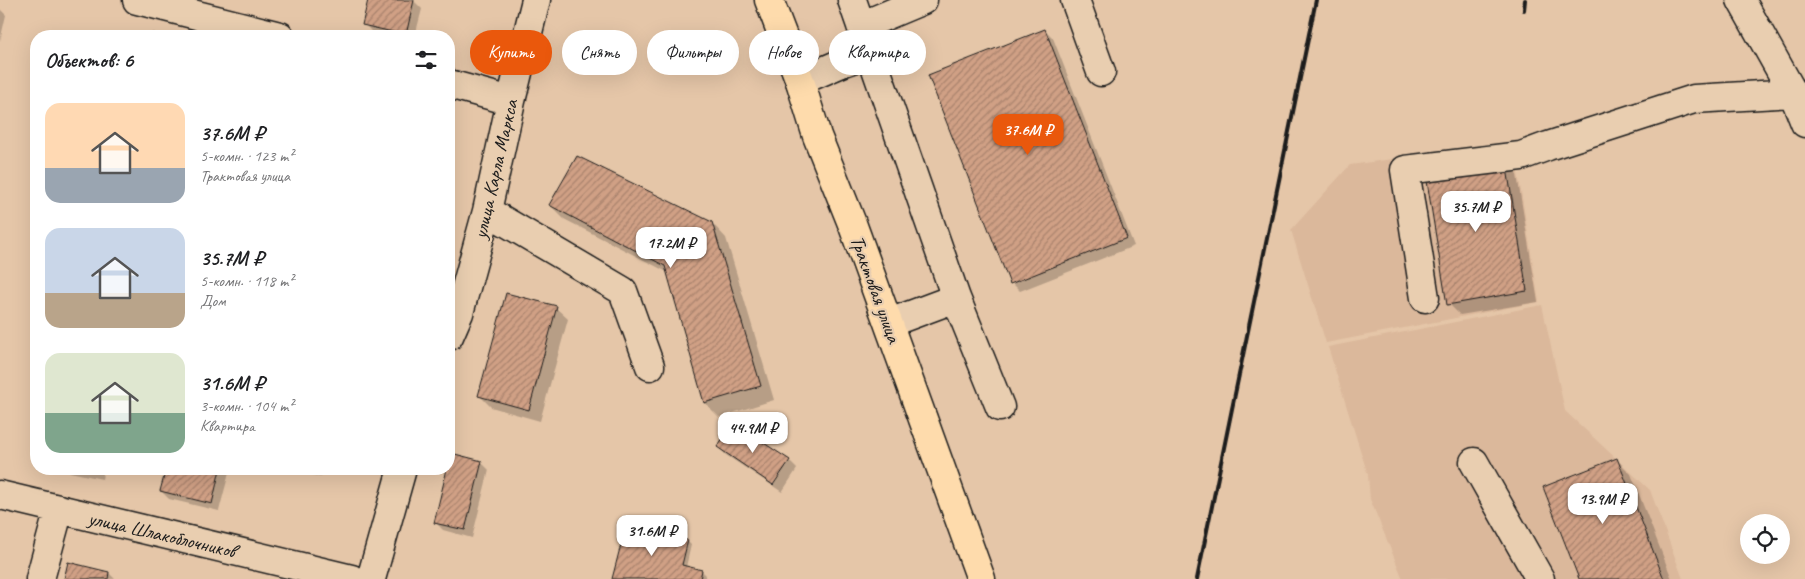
<!DOCTYPE html>
<html lang="ru">
<meta charset="utf-8">
<style>
body{margin:0;font-family:Caveat,sans-serif;background:#f2f2f2;color:#202124;height:100vh;display:flex;flex-direction:column;font-size:19px;white-space:nowrap}
*{box-sizing:border-box;margin:0}
p{font-size:16px;color:#757577}
.icon{flex:none;width:28px;height:28px;fill:none;stroke:currentColor;stroke-width:2;stroke-linecap:round;stroke-linejoin:round}
.map{position:relative;flex:1;overflow:hidden}
.side{position:absolute;left:30px;top:30px;width:425px;height:445px;display:flex;flex-direction:column;background:#fff;border-radius:20px;box-shadow:0 5px 20px #0002}
.side>*{flex:none}
.top-card{position:absolute;left:470px;top:30px;width:475px;height:45px;display:flex;gap:10px}
.controls{position:absolute;left:1740px;top:514px;display:grid;gap:10px}
.controls a{display:grid;place-items:center;width:50px;height:50px;border-radius:50%;background:#fff;box-shadow:0 5px 20px #0002;font-size:25px}
.price{position:absolute;translate:-50% -42px;padding:0 11px;border-radius:10px;background:#fff;color:#222;font-size:16px;line-height:32px;filter:drop-shadow(0 1px 2px #0008)}
.price::after{content:'';position:absolute;left:50%;top:30px;width:15px;height:11px;margin-left:-8px;background:inherit;clip-path:polygon(0 0,100% 0,50% 100%)}
.price.on{background:#ea580c;color:#fff}
ul{padding:0;list-style:none}
li{display:flex;align-items:center;gap:15px;height:125px;padding:0 15px}
li span{display:grid;place-items:center;flex:none;width:140px;height:100px;border-radius:15px;color:#555}
li>.icon{margin-inline-start:auto}
span .icon{width:60px;height:60px;fill:#fffc;stroke-width:1}
li b{font-size:21px}
h2{display:flex;justify-content:space-between;align-items:center;height:60px;padding:0 15px;font-size:21px}
.pill{padding:0 18px;border-radius:22px;background:#fff;box-shadow:0 5px 20px #0002;font-size:18px;line-height:45px}
.pill.on{background:#ea580c;color:#fff}
.map>svg:first-child{display:block}
</style>
<div class="map">
<svg width="1805" height="579" viewBox="0 0 1805 579">
<defs>
<pattern id="building-hatch" width="6" height="6" patternUnits="userSpaceOnUse" patternTransform="scale(1.25)"><rect width="6" height="6" fill="#d0a085"/><path d="M-1 1l2-2M0 6l6-6M5 7l2-2" fill="none" stroke="#a8826c"/></pattern>
</defs>
<rect width="100%" height="100%" fill="#e5c6a8"/>
<filter id="ink" filterUnits="userSpaceOnUse"><feTurbulence type="fractalNoise" baseFrequency=".02" numOctaves="2"/><feDisplacementMap in="SourceGraphic" scale="10" xChannelSelector="R" yChannelSelector="G"/><feConvolveMatrix kernelMatrix="1 2 1 2 8 2 1 2 1" color-interpolation-filters="sRGB"/></filter>
<g filter="url(#ink)">
<!-- built -->
<path fill="#dbb89b" d="M1513 142 1539 302 1326 343 1291 230 1350 165Z
M1542 305 1565 411 1650 490 1683 579H1403L1370 499 1368 475 1328 347Z"/>
<!-- shadow -->
<path fill="#0003" d="M369 0 414 1 422 9 415 36H388L372 32 364 24Z
M0 9 6 15 0 41Z
M1045 30 1053 38 1134 246 1020 291 1012 283Z
M152 32 165 36H151Z
M1505 163 1517 175 1538 302 1460 315 1449 304Z
M550 205 712 223 726 238 774 400 719 417 705 403 669 273 564 219Z
M556 308 568 319 540 421 491 407 480 396Z
M718 447 789 461 797 469 782 492 726 455Z
M452 455 481 462 489 470 472 538 443 530 435 522Z
M1617 460 1631 474 1672 579H1580Z
M67 469H104L102 479 70 472Z
M167 469H230L219 511 169 499 161 491Z
M286 469H323L321 477Z
M687 541 691 545 686 567 702 571 706 575 705 579H614Z
M109 573 115 579H65Z"/>
<!-- building -->
<path fill="url(#building-hatch)" stroke="#1c1c1c" d="M368 0H414L406 35 362 25Z
M1045 29 1127 238 1010 284 928 75Z
M577 156 712 222 761 386 704 403 665 266 549 205Z
M1506 162 1527 291 1447 305 1426 175Z
M506 293 557 306 529 410 478 396Z
M733 423 790 460 773 485 717 447Z
M451 453 482 461 465 530 434 523 447 469H449Z
M1617 458 1664 579H1579L1543 487Z
M166 469H220L212 504 160 491Z
M626 525 688 540 682 565 702 570 700 579H612Z
M68 562 109 572 108 579H64Z"/>
<g fill="none" stroke-linecap="round" stroke-linejoin="round">
<!-- minor casing -->
<g stroke="#1c1c1c" stroke-width="31">
<path id="minor" d="M137 0 280 36
M852 0 956 298 1000 407
M1075 0 1101 72
M1741 0 1793 93 1805 123
M861 26 923 0
M800 81 844 62 870 53
M449 84 511 101
M487 211 623 291 650 366
M1425 298 1405 170 1521 156 1548 146 1694 99 1793 93
M889 323 956 298
M449 336 459 313 487 211 511 101 536 0
M1474 462 1540 579
M0 495 352 579
M40 579 59 509
M371 579 402 469"/>
</g>
<!-- major casing -->
<g stroke="#1c1c1c" stroke-width="31">
<path id="major" d="M769 0 800 81 817 136 853 226 981 579"/>
</g>
<!-- minor -->
<use href="#minor" stroke="#e9ceb0" stroke-width="28"/>
<!-- major -->
<use href="#major" stroke="#fedbac" stroke-width="28"/>
<!-- rail -->
<path stroke="#1c1c1c" stroke-width="4" d="M1524 10 1525 0
M1197 579 1316 0"/>
</g>
</g>
<g text-anchor="middle" stroke-width="4.5" stroke-linejoin="round" paint-order="stroke">
<!-- street labels -->
<g font-size="20" fill="#1c1c1c" stroke="#e9ceb0">
<text transform="translate(495 169) rotate(-77)" y="7">улица Карла Маркса</text>
<text transform="translate(876 289) rotate(70)" y="7">Трактовая улица</text>
<text transform="translate(162 534) rotate(13)" y="7">улица Шлакоблочников</text>
</g>
</g>
</svg>
<div class="controls">
<a><svg class="icon" aria-label="locate" viewBox="0 0 24 24"><circle cx="12" cy="12" r="6"/><path d="M12 2v4M12 18v4M2 12h4M18 12h4"/></svg></a>
</div>
<b class="price on" style="left:1028px;top:156px">37.6M ₽</b>
<b class="price" style="left:1476px;top:233px">35.7M ₽</b>
<b class="price" style="left:671px;top:269px">17.2M ₽</b>
<b class="price" style="left:753px;top:454px">44.9M ₽</b>
<b class="price" style="left:1603px;top:525px">13.9M ₽</b>
<b class="price" style="left:652px;top:557px">31.6M ₽</b>
<div class="top-card">
<a class="pill on">Купить</a>
<a class="pill">Снять</a>
<a class="pill">Фильтры</a>
<a class="pill">Новое</a>
<a class="pill">Квартира</a>
</div>
<section class="side">
<h2>Объектов: 6<svg class="icon" aria-label="filters" viewBox="0 0 24 24"><path d="M4 7h16M4 17h16"/><circle cx="9" cy="7" r="2"/><circle cx="15" cy="17" r="2"/></svg></h2>
<ul>
<li><span style="background:linear-gradient(#ffd9b3 65%,#9aa5b1 0)"><svg class="icon" aria-label="home" viewBox="0 0 24 24"><path d="M3 11l9-7 9 7M6 9v11h12V9"/></svg></span><div><b>37.6M ₽</b><p>5-комн. · 123 m²</p><p>Трактовая улица</p></div></li>
<li><span style="background:linear-gradient(#c9d6e8 65%,#b9a48a 0)"><svg class="icon" aria-label="home" viewBox="0 0 24 24"><path d="M3 11l9-7 9 7M6 9v11h12V9"/></svg></span><div><b>35.7M ₽</b><p>5-комн. · 118 m²</p><p>Дом</p></div></li>
<li><span style="background:linear-gradient(#dfe7d0 60%,#7fa58c 0)"><svg class="icon" aria-label="home" viewBox="0 0 24 24"><path d="M3 11l9-7 9 7M6 9v11h12V9"/></svg></span><div><b>31.6M ₽</b><p>3-комн. · 104 m²</p><p>Квартира</p></div></li>
</ul>
</section>
</div>
